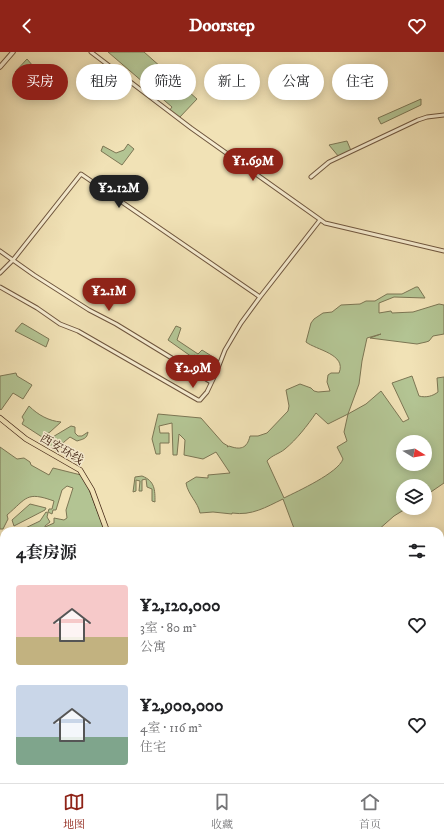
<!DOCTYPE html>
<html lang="zh">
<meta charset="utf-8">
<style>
body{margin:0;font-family:"IM FELL DW Pica","Noto Serif SC",serif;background:#f6f6f6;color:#202124;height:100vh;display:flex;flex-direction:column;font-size:15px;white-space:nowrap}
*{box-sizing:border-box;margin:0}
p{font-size:13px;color:#757577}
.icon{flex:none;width:22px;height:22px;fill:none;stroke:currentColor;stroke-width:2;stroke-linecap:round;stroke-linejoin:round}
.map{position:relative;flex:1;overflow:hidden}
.details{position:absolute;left:0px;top:475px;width:444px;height:256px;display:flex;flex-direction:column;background:#fff;border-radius:12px 12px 0 0;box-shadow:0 2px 10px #0003}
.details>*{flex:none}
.hud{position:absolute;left:12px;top:12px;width:420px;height:36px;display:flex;gap:8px}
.needle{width:26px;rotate:101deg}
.buttons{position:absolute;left:396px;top:383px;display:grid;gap:8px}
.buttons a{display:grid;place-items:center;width:36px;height:36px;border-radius:50%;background:#fff;box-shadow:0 2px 10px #0003;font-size:20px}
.price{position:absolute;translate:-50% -34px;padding:0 9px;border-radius:14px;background:#8f2418;color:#fff;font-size:13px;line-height:26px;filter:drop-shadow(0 1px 2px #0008)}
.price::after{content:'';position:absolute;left:50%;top:24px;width:12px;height:9px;margin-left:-6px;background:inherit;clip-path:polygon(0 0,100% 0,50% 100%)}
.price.active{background:#222;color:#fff}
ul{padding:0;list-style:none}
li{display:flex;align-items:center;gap:12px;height:100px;padding:0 16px}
li span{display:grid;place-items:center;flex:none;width:112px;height:80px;border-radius:4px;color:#555}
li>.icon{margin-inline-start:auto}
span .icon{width:48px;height:48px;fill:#fffc;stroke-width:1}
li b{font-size:17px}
h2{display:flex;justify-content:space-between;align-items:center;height:48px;padding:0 16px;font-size:17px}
.tag{padding:0 14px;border-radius:18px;background:#fff;box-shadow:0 2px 10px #0003;font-size:14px;line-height:36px}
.tag.active{background:#8f2418;color:#fff}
header{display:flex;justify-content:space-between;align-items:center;height:52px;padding:0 16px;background:#8f2418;color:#fff;font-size:18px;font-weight:700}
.tabs{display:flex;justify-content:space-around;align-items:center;height:56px;border-top:1px solid #e0e0e0;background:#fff;font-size:11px;color:#757577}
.tabs a{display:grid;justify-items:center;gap:2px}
.tabs .active{color:#8f2418}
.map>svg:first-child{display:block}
</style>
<header><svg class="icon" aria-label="back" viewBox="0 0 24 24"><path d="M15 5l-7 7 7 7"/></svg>Doorstep<svg class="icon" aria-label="heart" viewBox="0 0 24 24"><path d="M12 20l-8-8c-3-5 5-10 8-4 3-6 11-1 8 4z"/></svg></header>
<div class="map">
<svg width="444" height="731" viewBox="0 0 444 731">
<rect width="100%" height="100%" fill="#f1e2b6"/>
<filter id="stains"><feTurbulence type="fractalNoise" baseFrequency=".005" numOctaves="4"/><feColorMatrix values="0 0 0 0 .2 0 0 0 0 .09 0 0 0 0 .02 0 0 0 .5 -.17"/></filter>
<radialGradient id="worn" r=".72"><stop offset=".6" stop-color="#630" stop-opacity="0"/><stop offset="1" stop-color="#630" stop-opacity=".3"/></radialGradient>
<!-- green -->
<path fill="#b3c493" stroke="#7c7654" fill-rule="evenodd" d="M108 0H144L197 47 179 66 169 59 172 55Z
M27 7 33 14 25 26 15 20Z
M421 47V53L381 72 378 66Z
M347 89 352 101 339 105 329 93Z
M128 92 134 97 122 113 101 99 103 94 116 101 124 98Z
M416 235H418L425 246 394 245 379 251V261L391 259 392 261 413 260 439 252 444 253V282L433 284 429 289 426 290 417 292 370 286 381 282 367 286 362 309 359 332 348 362 328 372 316 361C307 374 297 387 285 397 279 402 272 403 267 409L284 446C298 439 338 421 343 407L337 395 347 389 344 380 348 362 366 352 381 339 403 370 409 367 408 365 392 331 412 324 419 344C426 346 433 344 438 340L437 326 444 325V431L425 444V434H403V456H407L394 464 377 479H295L283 447C266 455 252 464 232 461V462L213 460 200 461C198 450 188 443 186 431L196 425 208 426V423L230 421 216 400 203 407 184 403 185 388 179 382 177 403H173L172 371 159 374 160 381H169V391H160V402H156L152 387 158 362 201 366 223 391 228 394 227 395 229 394C240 398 247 397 250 384H258L267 381 288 359 289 354 286 338 300 332 311 336 314 339 318 340 330 339 327 330 328 323 331 321H339C347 302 316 298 306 290L311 271 314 267 323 261 332 260 341 253 360 252 366 249H375L387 242H402ZM403 390H425V412H403Z
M22 271 49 287 46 295 15 279Z
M176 274 181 276 177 288 198 302 202 298 221 310 218 318 194 303 192 305 168 288Z
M16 321 17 324 32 333 23 347 13 341 1 358 0 357V324Z
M29 354C38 363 49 369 61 370L50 380 42 385 22 372 24 368 22 365Z
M71 374 75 375V381L78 384H82L88 380C87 387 83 387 77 389L70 385 64 390 57 399 40 389H46Z
M0 395 17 407 24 406 30 410 31 413 49 423 53 416 81 423 87 432 105 479H19L40 469 46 460 48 461 47 465 50 470 45 474V475L54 471V466L64 468 67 466 66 458 73 436 67 434 62 438 56 458H53L52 462 48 460 49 457H52L54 449C26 439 27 446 7 463L8 467 3 477H0Z
M142 424C155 429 155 438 155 450L152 449V437L147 435 146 427 142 428V439H139L140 429 136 428V439L133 440 135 425Z
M30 452 46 456 45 458 14 474 12 468Z
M4 510V547L0 550V512Z"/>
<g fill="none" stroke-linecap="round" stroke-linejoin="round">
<!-- minor casing -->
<g stroke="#6f563e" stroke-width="5">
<path id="minor" d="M91 0 191 76 325 171 444 199
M311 125 329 110 418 68 427 65 444 63
M0 199 34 223 89 258 116 272 211 330
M0 221 13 208 81 122 260 245
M0 235 37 256 60 272 78 279 198 348H200L207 340 216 321 225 298 241 271 260 245 320 168
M0 502 4 499
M440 605 444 600
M440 669 444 672
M145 727 149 731
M206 731 210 727
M337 731 340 727"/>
</g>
<!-- tertiary casing -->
<g stroke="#6f563e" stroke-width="5.5">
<path id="tertiary" d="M0 15 13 0"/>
</g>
<!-- primary casing -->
<g stroke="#442716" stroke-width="6">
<path id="primary" d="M0 366 26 387 80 418 92 438 107 479
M440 516 444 511
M299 727 301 731
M312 731V727"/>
</g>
<!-- minor -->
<use href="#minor" stroke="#f6ecd0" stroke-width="3"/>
<!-- tertiary -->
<use href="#tertiary" stroke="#f6ecd0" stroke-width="3.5"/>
<!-- primary -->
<use href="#primary" stroke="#f1e2b6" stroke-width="4.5"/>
</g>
<g text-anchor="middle" stroke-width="3" stroke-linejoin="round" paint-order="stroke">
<!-- street labels -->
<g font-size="12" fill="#442716" stroke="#f6ecd0">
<text transform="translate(62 397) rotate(31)" y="4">西安环线</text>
</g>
</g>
<rect width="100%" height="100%" filter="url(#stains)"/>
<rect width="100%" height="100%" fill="url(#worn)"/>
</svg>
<div class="buttons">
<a><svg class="needle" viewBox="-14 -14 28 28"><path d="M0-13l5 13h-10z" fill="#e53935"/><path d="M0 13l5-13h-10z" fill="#757577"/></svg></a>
<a><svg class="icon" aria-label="layers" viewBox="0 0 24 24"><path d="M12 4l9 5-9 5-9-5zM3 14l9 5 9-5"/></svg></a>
</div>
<b class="price" style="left:253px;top:130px">¥1.69M</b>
<b class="price active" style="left:119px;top:157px">¥2.12M</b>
<b class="price" style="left:109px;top:260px">¥2.1M</b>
<b class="price" style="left:193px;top:337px">¥2.9M</b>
<div class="hud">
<a class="tag active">买房</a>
<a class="tag">租房</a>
<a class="tag">筛选</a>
<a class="tag">新上</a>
<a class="tag">公寓</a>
<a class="tag">住宅</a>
</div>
<section class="details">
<h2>4套房源<svg class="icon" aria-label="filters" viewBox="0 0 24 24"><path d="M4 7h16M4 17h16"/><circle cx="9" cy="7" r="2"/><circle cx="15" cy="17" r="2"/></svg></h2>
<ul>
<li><span style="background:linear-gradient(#f6c9c9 65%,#c2b280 0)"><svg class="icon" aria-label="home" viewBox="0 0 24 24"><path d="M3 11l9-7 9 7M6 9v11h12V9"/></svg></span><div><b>¥2,120,000</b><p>3室 · 80 m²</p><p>公寓</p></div><svg class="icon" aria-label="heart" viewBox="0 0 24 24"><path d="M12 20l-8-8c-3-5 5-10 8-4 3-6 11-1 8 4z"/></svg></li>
<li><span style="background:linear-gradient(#c9d6e8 65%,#7fa58c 0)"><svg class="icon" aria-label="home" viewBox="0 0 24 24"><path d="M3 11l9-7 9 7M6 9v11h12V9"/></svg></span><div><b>¥2,900,000</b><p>4室 · 116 m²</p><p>住宅</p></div><svg class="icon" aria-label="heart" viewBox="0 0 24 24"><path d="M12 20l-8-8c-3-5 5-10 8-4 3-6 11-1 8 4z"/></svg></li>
</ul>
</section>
</div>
<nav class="tabs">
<a class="active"><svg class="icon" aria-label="map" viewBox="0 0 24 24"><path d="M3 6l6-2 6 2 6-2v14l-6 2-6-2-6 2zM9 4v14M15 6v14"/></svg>地图</a>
<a><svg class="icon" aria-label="saved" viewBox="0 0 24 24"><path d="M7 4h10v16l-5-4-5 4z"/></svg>收藏</a>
<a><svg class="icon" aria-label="home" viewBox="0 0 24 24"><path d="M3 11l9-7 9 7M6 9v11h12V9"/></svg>首页</a>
</nav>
